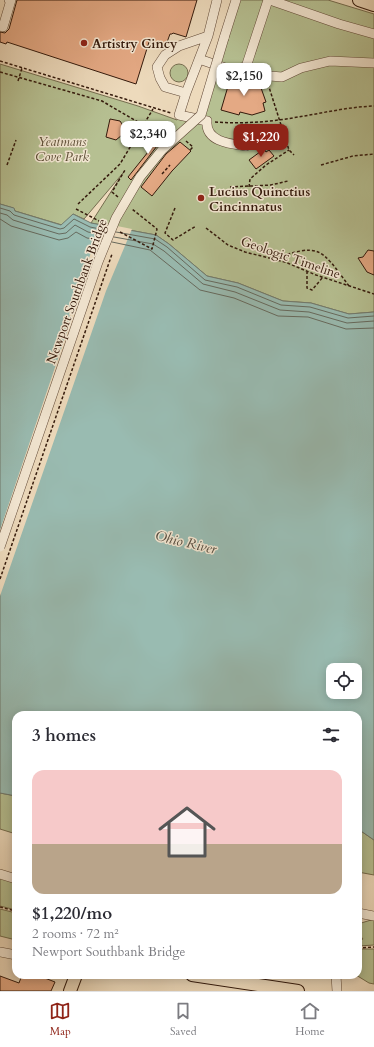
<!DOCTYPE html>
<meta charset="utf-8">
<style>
body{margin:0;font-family:Cardo,serif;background:#f2f2f3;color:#2b2b33;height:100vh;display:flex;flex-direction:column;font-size:15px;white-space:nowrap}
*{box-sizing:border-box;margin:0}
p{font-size:13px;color:#7c7c81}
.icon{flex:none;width:22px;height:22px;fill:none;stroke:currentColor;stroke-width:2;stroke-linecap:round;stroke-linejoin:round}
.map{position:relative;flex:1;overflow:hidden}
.sheet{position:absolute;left:12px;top:711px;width:350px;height:268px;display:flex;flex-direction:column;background:#fff;border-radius:12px;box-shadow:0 2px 10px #0003}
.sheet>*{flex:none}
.tools{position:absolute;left:326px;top:663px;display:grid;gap:8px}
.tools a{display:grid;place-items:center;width:36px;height:36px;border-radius:8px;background:#fff;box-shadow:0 2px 10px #0003;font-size:20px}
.price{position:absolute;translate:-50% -34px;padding:0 9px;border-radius:8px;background:#fff;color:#222;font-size:13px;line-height:26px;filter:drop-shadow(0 1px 2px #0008)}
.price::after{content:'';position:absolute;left:50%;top:24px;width:12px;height:9px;margin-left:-6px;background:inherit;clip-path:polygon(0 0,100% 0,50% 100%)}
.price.selected{background:#8f2418;color:#fff}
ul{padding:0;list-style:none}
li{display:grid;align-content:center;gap:8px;height:212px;padding:0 20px}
li span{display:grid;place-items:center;height:124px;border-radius:12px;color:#555}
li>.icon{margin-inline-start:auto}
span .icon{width:72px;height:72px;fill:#fffc;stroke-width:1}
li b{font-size:17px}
h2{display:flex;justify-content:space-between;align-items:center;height:48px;padding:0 20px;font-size:17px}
.dock{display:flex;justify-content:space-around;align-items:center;height:56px;border-top:1px solid #e1e1e2;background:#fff;font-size:11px;color:#7c7c81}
.dock a{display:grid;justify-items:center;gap:2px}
.dock .selected{color:#8f2418}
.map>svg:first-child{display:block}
</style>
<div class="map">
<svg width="374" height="991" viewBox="0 0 374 991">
<rect width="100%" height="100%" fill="#eddabc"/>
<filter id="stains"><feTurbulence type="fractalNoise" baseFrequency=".005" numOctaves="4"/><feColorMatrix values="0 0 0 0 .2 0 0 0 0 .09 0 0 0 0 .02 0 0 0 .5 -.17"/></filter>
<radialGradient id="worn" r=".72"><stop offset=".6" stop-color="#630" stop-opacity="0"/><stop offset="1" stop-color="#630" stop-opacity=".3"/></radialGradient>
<!-- green -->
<path fill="#b6c092" stroke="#756d4f" d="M236 0H328L374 14V312L349 314 311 303 283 301 238 283 207 276 169 244 156 235 91 223 123 173 84 219 73 214 62 225 15 211 13 208 0 204V64L138 106 177 120 179 115 201 121Z
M170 73a9 9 0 1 1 18 0a9 9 0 1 1-18 0Z
M0 793 16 796V834L0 829Z
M358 829 374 840V875L358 872Z
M0 878 16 883V910L0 906Z
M0 909 16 913V940L0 936Z
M371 920H374V945L358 946V942L363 939 358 933V924Z
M358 949H374V984L369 983 356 975H358Z"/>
<!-- water -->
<path fill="#99bbb1" stroke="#717b6f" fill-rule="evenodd" d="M0 204 14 208 15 211 61 225 73 214 91 223 156 235 169 244 207 276 238 283 283 301 311 303 349 314 374 312V840L358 829V715H16V796L0 793ZM333 670H355V692H333Z"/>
<!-- pier -->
<path fill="#eddabc" d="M102 223 132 229 106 291 0 596V530L72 317 69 315 95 241Z"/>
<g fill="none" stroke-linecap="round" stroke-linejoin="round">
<!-- shore -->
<path stroke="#666a5e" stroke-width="1" d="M0 208 10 211 14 215 60 229 64 228 74 219 90 227 105 230
M0 213 7 215 13 220 59 234 66 233 75 225 88 232 103 235
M0 219 11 226 59 240 68 238 76 232 87 238 101 240
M116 232 155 239 167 247 205 280 237 287 281 305 310 307 348 318 374 316
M114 237 153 244 164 251 203 284 235 292 280 310 309 312 347 323 374 321
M112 242 150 250 200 290 234 298 278 316 308 317 346 329 374 328"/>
</g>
<!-- building -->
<path fill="#e4a984" stroke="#341a0c" d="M17 0H197L186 37 173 33 172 34H170L166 45 162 43 161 46 149 42 136 84 7 42 6 44 0 42V32L5 33 9 29Z
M238 75 251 79 260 85 266 102 263 103 265 111 252 115 240 112 239 115 221 110 231 76Z
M110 119 120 121 124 127 122 135 116 140 106 137Z
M168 131 171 134 157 146 131 180 128 177 152 147Z
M180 142 191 151 172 171 152 196 141 187 166 154Z
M264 149 266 152 269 150 274 156 256 169 249 160Z
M368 250 374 251V275L367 272 358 258 363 257Z
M22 975H37L55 982 51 991H0V976L19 983Z"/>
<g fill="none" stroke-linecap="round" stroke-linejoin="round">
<!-- minor casing -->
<g stroke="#624a38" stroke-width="10">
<path id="minor" d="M268 0 246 67 270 76 282 77 301 68 330 61 374 63
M270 0 339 24 374 34
M0 26 3 27 11 0H9
M208 36 179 46 165 55 157 67 160 78 165 87 186 93 208 36 217 0
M224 38 236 0
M199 59 231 70 246 67
M186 93 179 115 207 121C205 142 231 144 246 146
M0 874 16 879
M358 913 374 916
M0 952 16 955
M336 975 337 991"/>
</g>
<!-- major casing -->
<g stroke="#341a0c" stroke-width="14">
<path id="major" d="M359 0 374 5
M192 975 298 991
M70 991 76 975"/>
</g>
<!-- path -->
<path stroke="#341a0c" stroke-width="1.5" stroke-dasharray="3 2" stroke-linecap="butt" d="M0 61 171 113
M0 72 102 101 143 125
M18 81 22 68
M268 84 289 150 294 155
M215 122C243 124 270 122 298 117 323 113 348 107 374 106
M186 141 193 147 189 151
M7 165 16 140
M321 165 353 156 374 154
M162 174 170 165
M230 187 271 185 288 181
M249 187 250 179 266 165 289 150
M118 197 112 192 125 170
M78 204 120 164 153 109
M175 208 165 233 173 240 196 226
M76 209 105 224
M206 228 228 245 245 252 285 262 316 275 374 294
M120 232 152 249 157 229 132 209
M273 259C320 243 320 247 349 286
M307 271V288L312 290 323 277
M0 579 112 254
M0 907 16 911
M358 948 374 947"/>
<!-- minor -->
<use href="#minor" stroke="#f3e7d3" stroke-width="9"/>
<!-- major -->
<use href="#major" stroke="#eddabc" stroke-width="12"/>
<!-- minor-bridge casing -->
<g stroke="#624a38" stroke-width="10" stroke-linecap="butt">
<path id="minor-bridge" d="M0 547 98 262 116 218 140 177 162 150 201 115 224 38"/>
</g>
<!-- minor-bridge -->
<use href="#minor-bridge" stroke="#f3e7d3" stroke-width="9"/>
</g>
<!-- markers -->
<g fill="#8f2418" stroke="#f3e7d3" stroke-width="1.5">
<circle cx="84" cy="43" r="4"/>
<circle cx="201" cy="198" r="4"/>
</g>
<g text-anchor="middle" stroke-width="3" stroke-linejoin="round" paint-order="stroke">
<!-- poi labels -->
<g font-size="13" font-weight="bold" fill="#341a0c" stroke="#f3e7d3" text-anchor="start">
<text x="92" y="48">Artistry Cincy</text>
<text x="209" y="196">Lucius Quinctius<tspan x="209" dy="15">Cincinnatus</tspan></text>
</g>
<!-- park labels -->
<g font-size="13" font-style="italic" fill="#5b4c34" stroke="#f3e7d3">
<text x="62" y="146">Yeatmans<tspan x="62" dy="15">Cove Park</tspan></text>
</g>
<!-- street labels -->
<g font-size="13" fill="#341a0c" stroke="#f3e7d3">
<text transform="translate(291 257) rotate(19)" y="5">Geologic Timeline</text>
<text transform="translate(76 291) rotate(-70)" y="5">Newport Southbank Bridge</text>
</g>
<!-- water labels -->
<g font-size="14" font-style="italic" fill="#524a3e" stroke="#f3e7d3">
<text transform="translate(186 542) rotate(13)" y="5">Ohio River</text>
</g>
</g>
<rect width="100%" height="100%" filter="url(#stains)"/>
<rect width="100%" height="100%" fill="url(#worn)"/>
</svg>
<div class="tools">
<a><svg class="icon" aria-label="locate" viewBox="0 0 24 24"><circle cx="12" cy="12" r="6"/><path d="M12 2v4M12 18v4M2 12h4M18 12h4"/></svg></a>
</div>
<b class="price" style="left:244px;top:97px">$2,150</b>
<b class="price" style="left:148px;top:155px">$2,340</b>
<b class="price selected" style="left:261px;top:158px">$1,220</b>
<section class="sheet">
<h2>3 homes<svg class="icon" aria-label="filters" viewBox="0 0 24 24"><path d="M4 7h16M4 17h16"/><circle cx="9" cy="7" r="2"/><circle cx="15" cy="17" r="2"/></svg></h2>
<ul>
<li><span style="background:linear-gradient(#f6c9c9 60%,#b9a48a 0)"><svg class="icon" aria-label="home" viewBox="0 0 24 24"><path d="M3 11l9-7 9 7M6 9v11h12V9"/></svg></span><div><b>$1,220/mo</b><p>2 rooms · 72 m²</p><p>Newport Southbank Bridge</p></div></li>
</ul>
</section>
</div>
<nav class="dock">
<a class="selected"><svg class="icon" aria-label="map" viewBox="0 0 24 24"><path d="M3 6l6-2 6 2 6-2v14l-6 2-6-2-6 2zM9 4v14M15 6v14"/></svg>Map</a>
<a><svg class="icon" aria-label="saved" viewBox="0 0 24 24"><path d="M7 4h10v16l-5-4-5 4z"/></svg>Saved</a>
<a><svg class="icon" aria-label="home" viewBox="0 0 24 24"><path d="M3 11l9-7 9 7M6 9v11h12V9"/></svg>Home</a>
</nav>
